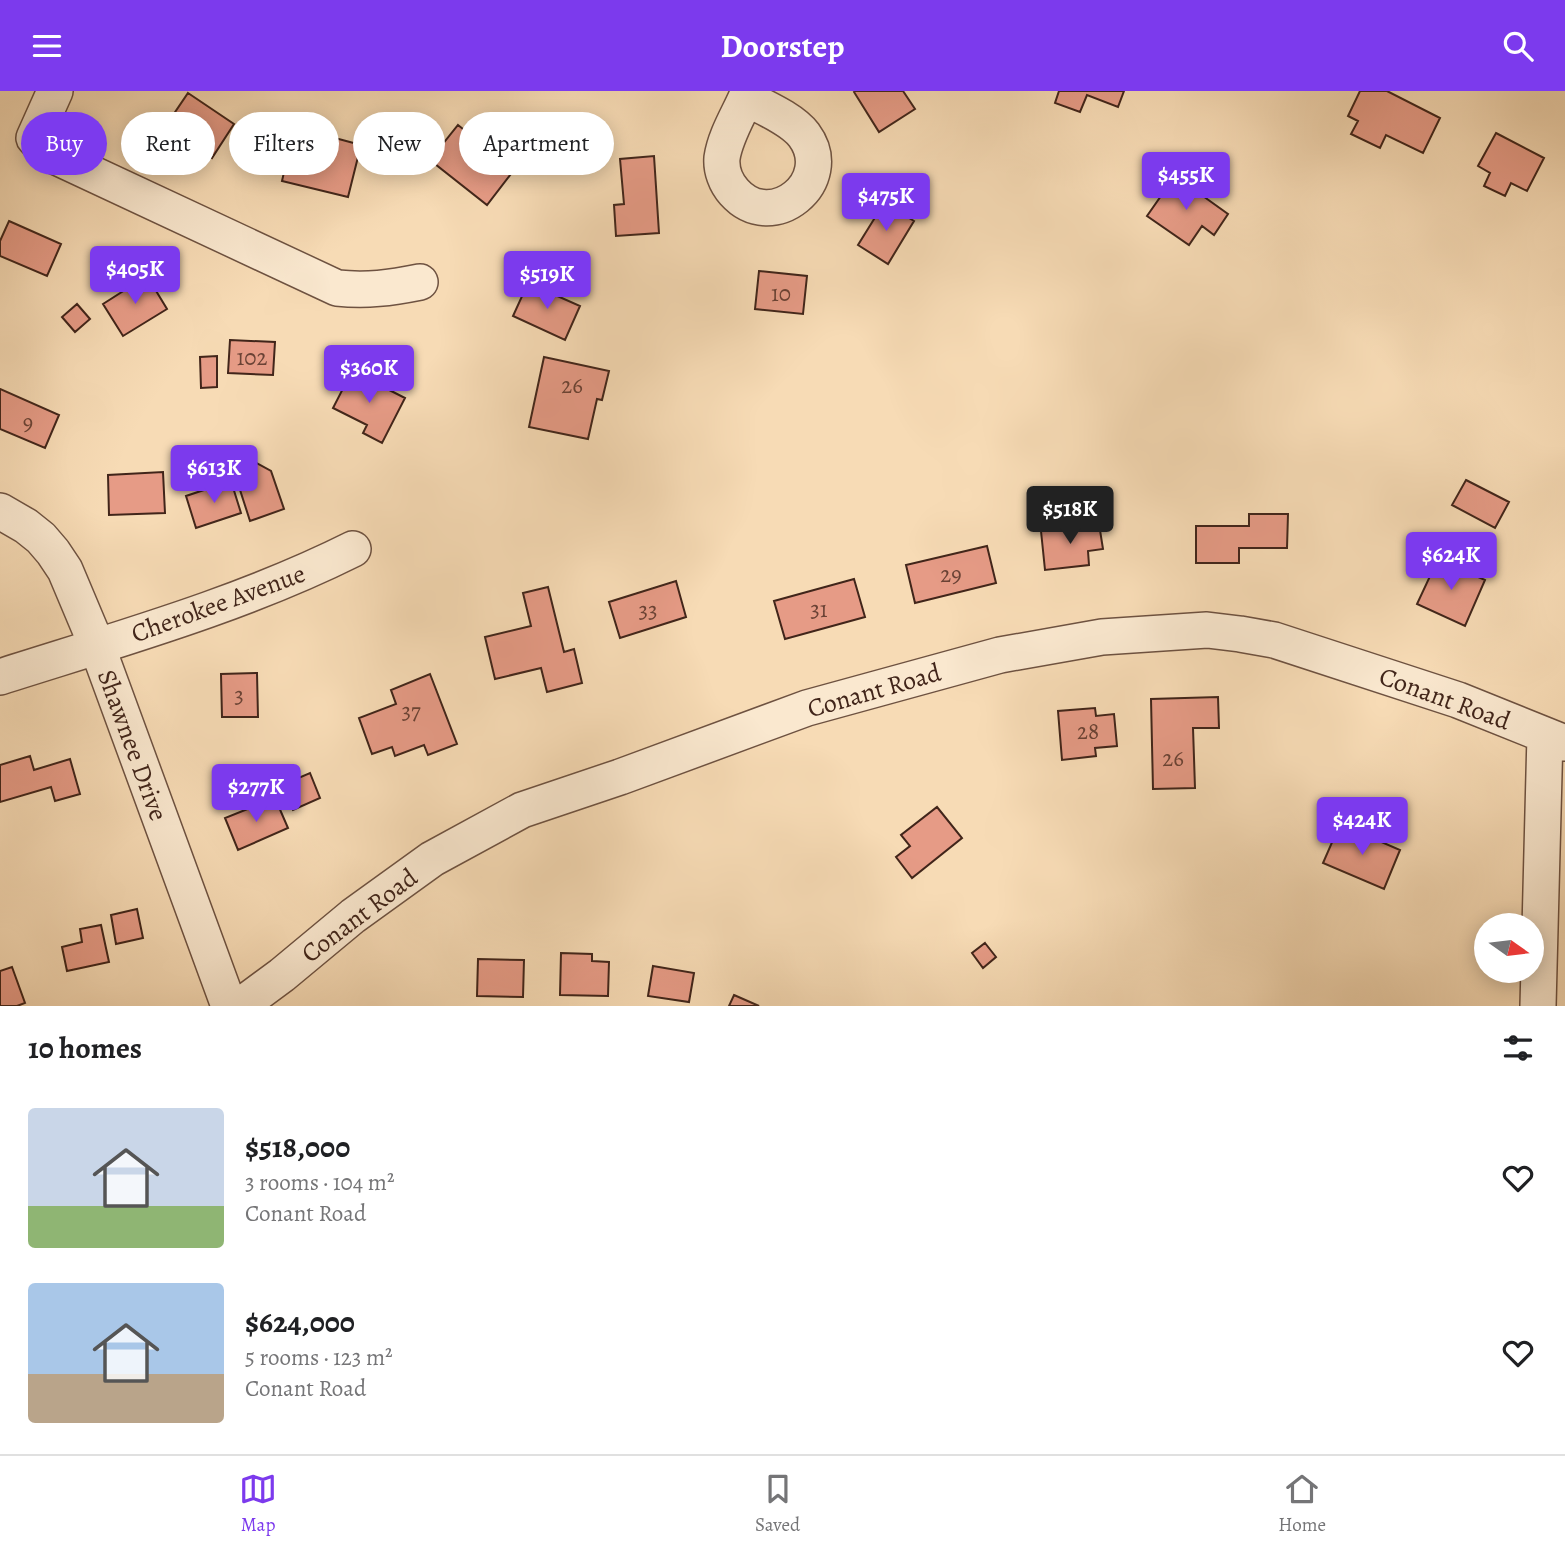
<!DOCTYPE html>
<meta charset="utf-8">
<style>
body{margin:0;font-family:Alegreya,serif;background:#f2f2f2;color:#202124;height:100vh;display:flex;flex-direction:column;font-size:26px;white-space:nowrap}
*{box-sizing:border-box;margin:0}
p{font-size:23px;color:#757577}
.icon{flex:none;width:38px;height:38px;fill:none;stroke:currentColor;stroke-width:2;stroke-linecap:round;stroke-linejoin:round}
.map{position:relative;height:915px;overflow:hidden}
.drawer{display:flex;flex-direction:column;background:#fff;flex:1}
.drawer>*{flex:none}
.guide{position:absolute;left:21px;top:21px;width:700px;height:63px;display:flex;gap:14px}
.needle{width:46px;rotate:104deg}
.fabs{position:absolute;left:1474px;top:822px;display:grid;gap:14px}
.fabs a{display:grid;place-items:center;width:70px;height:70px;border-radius:50%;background:#fff;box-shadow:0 4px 18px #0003;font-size:35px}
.price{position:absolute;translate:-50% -60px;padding:0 16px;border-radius:7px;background:#7c3aed;color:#fff;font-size:23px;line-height:46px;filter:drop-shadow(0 2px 4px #0008)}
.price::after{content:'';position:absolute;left:50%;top:42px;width:21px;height:16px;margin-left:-10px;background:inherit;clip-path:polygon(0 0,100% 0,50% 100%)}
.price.current{background:#222;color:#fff}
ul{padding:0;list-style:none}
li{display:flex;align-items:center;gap:21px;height:175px;padding:0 28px}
li span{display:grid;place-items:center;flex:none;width:196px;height:140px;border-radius:7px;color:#555}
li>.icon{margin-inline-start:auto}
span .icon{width:84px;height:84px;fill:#fffc;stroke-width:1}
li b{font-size:30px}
h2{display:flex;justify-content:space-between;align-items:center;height:84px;padding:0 28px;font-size:30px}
.pill{padding:0 24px;border-radius:32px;background:#fff;box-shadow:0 4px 18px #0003;font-size:24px;line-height:63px}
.pill.current{background:#7c3aed;color:#fff}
header{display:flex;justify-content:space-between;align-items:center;height:91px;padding:0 28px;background:#7c3aed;color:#fff;font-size:32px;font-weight:600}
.menu{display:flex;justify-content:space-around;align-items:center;height:98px;border-top:2px solid #e0e0e0;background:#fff;font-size:19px;color:#757577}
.menu a{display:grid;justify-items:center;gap:4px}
.menu .current{color:#7c3aed}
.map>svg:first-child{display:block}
</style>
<header><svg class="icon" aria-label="menu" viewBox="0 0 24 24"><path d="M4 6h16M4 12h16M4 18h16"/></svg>Doorstep<svg class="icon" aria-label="search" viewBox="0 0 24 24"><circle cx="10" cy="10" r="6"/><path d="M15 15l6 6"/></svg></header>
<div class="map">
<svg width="1565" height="915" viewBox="0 0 1565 915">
<rect width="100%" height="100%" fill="#f7dbb5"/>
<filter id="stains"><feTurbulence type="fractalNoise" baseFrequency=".00286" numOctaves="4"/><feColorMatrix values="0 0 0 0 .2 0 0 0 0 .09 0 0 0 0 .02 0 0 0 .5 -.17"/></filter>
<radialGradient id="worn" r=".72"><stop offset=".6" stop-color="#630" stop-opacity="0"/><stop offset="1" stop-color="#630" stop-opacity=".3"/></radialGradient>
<!-- building -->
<path fill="#e69b86" stroke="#41251a" stroke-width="2" d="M855 0H903L915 18 879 41 854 1Z
M1059 0H1124L1118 16 1087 4 1080 21 1055 12Z
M1360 0H1387L1440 27 1423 62 1386 44 1380 57 1351 43 1358 30 1348 25Z
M188 2 234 33 212 67 165 36Z
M458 34 514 79 487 114 430 69Z
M1496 42 1544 67 1527 100 1511 92 1505 105 1484 95 1490 82 1478 75Z
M292 46 306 49 303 61 330 68 335 47 361 54 348 106 282 90Z
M654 65 659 142 616 145 614 114 624 113 620 68Z
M1175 85 1228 123 1214 144 1202 135 1189 154 1147 125Z
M884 112 914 130 888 173 858 154Z
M9 130 61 153 47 185 0 165V150Z
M759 180 807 185 803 223 755 218Z
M147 185 167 218 123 245 103 213Z
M528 192 580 215 565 249 513 225Z
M77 213 90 228 75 241 62 226Z
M230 249 275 251 273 284 228 282Z
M217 265V296L201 297 200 266Z
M544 266 609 280 602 309 597 308 588 348 529 336Z
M352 280 405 307 382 352 363 342 367 334 333 317Z
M0 298 59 324 45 357 0 338Z
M253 370 271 380 284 418 250 430 233 377Z
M163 381 165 422 109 424 108 384Z
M1466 389 1509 411 1495 437 1452 414Z
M231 390 241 422 196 437 186 405Z
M1249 423H1288L1287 457H1239V472H1196V435H1249Z
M1099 433 1103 458 1088 460 1089 474 1045 479 1041 440Z
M987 455 996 492 915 512 906 474Z
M1438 468 1485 489 1465 535 1417 513Z
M854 488 865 526 785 548 774 510Z
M676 490 686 526 620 547 609 511Z
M548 496 564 561 574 558 582 592 547 601 541 577 495 588 485 546 531 535 523 502Z
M257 582 258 626H222L221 583Z
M430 583 457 653 428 664 424 654 395 665 392 656 372 663 359 627 396 613 391 599Z
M1218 606 1219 637H1193L1195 697 1153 698 1151 608Z
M1095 617 1096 625 1114 623 1117 655 1095 657 1096 665 1062 669 1058 620Z
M30 665 34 679 70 668 80 703 55 710 51 696 0 711V674Z
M310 682 320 707 293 719 282 694Z
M275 707 288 737 238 759 225 727Z
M937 716 962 747 912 787 896 766 910 755 901 744Z
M1340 733 1400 759 1384 798 1323 772Z
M137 818 143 847 116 853 111 824Z
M101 834 109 871 67 880 62 856 82 851 80 838Z
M985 852 996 866 983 877 972 862Z
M561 862 592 863V870L609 871 608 905 560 904Z
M478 868 524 869 523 906 477 905Z
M653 875 694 882 689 911 648 905Z
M12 876 25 912 17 915H0V880Z
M734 904 759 915H729Z"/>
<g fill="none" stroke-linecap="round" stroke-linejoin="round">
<!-- minor casing -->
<g stroke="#6e5241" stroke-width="38">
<path id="minor" d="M55 0 34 47 48 62 337 197C367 200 390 197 420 191
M746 7C763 16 792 28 804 44 838 90 772 144 734 101 726 92 721 79 722 67 725 46 738 25 746 7L749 0
M0 420 26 435 41 447 53 461 65 479 97 555 229 915
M0 586C119 548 241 514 353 458
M240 915 282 884 353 825 432 768 522 719 620 686 807 617 1000 564 1102 546 1207 539 1240 543 1274 549 1458 609 1565 652
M1538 915 1545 644"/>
</g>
<!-- minor -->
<use href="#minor" stroke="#fae8cf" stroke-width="35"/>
</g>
<g text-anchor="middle" stroke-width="7" stroke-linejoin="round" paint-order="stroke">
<!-- number labels -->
<g font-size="23" fill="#6a4235">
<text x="781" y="210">10</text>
<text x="252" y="274">102</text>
<text x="572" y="302">26</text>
<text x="28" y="339">9</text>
<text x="951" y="491">29</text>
<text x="819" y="526">31</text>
<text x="648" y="527">33</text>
<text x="239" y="612">3</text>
<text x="411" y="628">37</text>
<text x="1088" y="648">28</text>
<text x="1173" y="675">26</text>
</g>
<!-- street labels -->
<g font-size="26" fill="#41251a" stroke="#fae8cf">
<text transform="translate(218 512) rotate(-20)" y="9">Cherokee Avenue</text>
<text transform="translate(874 599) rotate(-16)" y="9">Conant Road</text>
<text transform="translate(1445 607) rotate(20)" y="9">Conant Road</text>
<text transform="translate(133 654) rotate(70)" y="9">Shawnee Drive</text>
<text transform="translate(359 824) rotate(-37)" y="9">Conant Road</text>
</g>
</g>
<rect width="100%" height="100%" filter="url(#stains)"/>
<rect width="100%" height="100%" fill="url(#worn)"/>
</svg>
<div class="fabs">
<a><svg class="needle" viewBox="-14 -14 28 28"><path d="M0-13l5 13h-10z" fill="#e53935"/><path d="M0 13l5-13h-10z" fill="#757577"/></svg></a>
</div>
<b class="price" style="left:1186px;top:121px">$455K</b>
<b class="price" style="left:886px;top:142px">$475K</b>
<b class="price" style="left:135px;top:215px">$405K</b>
<b class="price" style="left:547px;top:220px">$519K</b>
<b class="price" style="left:369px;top:314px">$360K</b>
<b class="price" style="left:214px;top:414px">$613K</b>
<b class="price current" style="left:1070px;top:455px">$518K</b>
<b class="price" style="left:1451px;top:501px">$624K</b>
<b class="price" style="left:256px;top:733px">$277K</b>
<b class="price" style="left:1362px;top:766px">$424K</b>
<div class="guide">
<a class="pill current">Buy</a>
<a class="pill">Rent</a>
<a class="pill">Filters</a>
<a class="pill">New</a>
<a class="pill">Apartment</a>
</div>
</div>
<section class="drawer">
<h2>10 homes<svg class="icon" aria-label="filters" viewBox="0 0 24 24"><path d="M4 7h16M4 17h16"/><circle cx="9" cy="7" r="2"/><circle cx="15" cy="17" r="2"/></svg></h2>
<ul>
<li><span style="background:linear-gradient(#c9d6e8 70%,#8fb573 0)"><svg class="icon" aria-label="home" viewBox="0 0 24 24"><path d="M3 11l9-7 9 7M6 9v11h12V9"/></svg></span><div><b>$518,000</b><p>3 rooms · 104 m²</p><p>Conant Road</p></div><svg class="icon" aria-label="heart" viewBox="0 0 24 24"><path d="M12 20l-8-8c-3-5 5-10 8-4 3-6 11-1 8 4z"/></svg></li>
<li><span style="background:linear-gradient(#a9c7e8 65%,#b9a48a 0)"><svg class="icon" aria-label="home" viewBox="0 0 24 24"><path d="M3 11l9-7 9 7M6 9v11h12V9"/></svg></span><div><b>$624,000</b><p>5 rooms · 123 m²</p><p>Conant Road</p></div><svg class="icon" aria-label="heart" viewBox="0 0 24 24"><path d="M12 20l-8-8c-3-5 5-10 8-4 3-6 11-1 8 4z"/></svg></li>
</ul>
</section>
<nav class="menu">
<a class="current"><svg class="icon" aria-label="map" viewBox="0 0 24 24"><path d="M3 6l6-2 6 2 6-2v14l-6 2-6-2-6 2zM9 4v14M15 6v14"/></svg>Map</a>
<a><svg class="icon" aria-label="saved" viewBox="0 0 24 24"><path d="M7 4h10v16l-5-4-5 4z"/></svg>Saved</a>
<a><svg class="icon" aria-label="home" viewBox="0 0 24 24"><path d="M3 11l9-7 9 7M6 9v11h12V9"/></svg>Home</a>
</nav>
